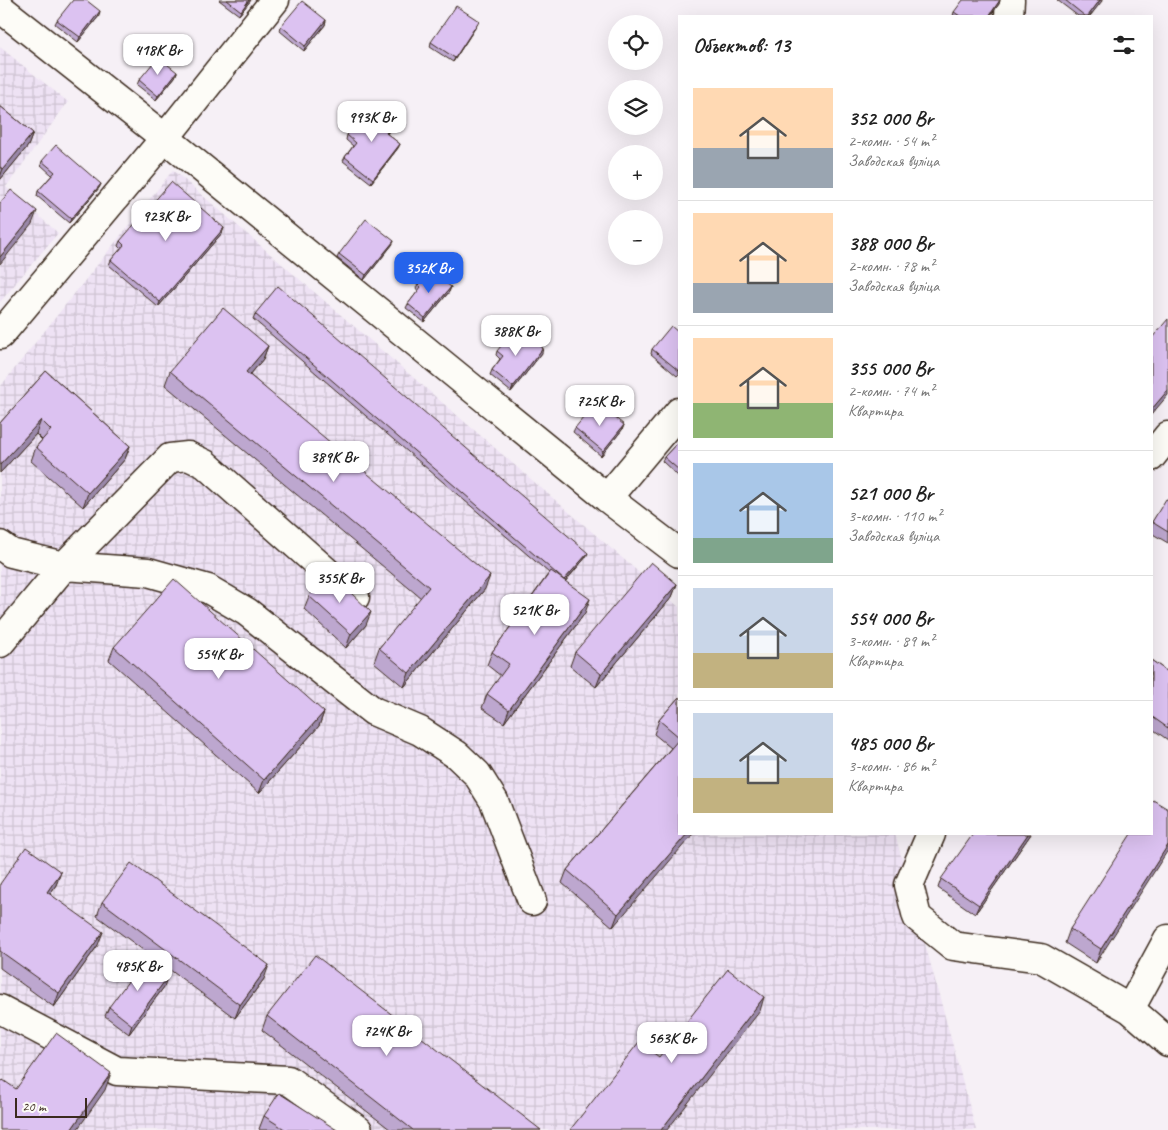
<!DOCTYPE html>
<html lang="ru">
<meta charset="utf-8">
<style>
body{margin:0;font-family:Caveat,sans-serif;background:#f6f6f6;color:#222;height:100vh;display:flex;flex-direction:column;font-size:19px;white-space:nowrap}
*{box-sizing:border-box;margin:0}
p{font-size:16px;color:#767676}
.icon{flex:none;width:28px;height:28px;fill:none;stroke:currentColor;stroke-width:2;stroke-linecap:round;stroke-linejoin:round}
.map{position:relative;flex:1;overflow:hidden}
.panel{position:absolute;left:678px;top:15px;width:475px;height:820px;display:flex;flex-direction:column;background:#fff;border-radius:0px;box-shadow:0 5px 20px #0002}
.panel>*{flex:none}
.controls{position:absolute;left:608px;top:15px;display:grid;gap:10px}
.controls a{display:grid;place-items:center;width:55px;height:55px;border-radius:50%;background:#fff;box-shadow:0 5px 20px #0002;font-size:25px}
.scale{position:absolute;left:15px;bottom:12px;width:72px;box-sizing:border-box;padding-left:5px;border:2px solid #3b2a1e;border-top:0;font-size:14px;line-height:18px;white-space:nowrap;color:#3b2a1e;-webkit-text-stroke:4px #fdfcf7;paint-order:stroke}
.price{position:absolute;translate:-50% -42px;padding:0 11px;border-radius:10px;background:#fff;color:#222;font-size:16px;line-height:32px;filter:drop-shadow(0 1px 2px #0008)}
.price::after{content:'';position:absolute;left:50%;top:30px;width:15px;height:11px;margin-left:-8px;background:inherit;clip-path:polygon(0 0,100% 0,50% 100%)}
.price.on{background:#2563eb;color:#fff}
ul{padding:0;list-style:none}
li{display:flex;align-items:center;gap:15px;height:125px;padding:0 15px}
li+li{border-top:1px solid #e0e0e0}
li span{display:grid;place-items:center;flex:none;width:140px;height:100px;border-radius:0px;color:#555}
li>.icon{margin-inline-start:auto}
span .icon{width:60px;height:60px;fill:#fffc;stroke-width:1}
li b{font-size:21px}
h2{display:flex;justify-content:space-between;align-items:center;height:60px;padding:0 15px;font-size:21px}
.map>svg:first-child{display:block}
</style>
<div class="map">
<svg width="1168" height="1130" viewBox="0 0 1168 1130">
<defs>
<pattern id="industrial-grid" width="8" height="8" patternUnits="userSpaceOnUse" patternTransform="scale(1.25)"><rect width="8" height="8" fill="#eee2f4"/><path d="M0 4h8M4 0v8" fill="none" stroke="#cdc2d1"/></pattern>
</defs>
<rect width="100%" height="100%" fill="#f6f0f6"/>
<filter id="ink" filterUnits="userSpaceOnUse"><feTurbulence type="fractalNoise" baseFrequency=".02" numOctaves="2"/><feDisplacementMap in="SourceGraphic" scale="10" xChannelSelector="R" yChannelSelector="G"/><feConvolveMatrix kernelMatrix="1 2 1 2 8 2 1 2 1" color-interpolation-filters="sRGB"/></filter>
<g filter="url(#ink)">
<!-- industrial -->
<path fill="url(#industrial-grid)" d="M0 47 68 102 6 187 58 233 0 302Z
M173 170 679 607V834H895L976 1130H0V387Z"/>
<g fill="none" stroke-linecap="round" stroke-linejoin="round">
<!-- minor casing -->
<g stroke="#3b2a1e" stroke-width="31">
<path id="minor" d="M0 8 165 138 607 498 679 553
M1009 16 1010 0
M0 335 165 138 275 0
M1151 457 1168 436
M607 498 679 412
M0 545 11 553 64 566 148 572 208 589 247 612 373 711 420 731 457 755 477 774 494 801 532 901
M0 643 64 566 170 458 188 456 205 464 355 597
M931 834 909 885 917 917 953 946 1041 958 1130 1009 1168 1042
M0 1009 117 1071 288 1080 358 1130
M1130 1009 1168 939"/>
</g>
<!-- minor -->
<use href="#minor" stroke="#fdfcf7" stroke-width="28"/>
</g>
<!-- wall -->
<path fill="#bda7cf" stroke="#3b2a1e" d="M219 0H251L239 15Z
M1000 0 999 4 990 16H953L954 12Z
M1057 0H1102L1090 16H1078Z
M99 16 78 42 55 24 57 20Z
M326 20 325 25 304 51 280 31 281 26Z
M479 21 477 25 453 62 430 47 431 42Z
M177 72 175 77 156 100 137 85 139 80Z
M0 106 33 133 28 146 0 180Z
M391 128 387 134 400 144 398 148 371 183 343 161 345 157 353 146 346 140 347 135Z
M42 161 101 184 99 188 69 223 37 196 38 191 52 175 41 165Z
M224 228 222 233 158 307 109 265 111 260 121 249 118 246 120 241Z
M394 241 392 245 364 280 337 258 339 254Z
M418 284 451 287 449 292 424 322 406 308 408 304 418 291 416 288Z
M255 314 586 557 565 582 585 613 504 723 482 708 487 694 501 676 487 665 492 652 549 573 253 319Z
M679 333V374L677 376 651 354 652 349Z
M268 346 263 359 250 375 485 589 404 687 374 662 379 648 421 598 165 385 170 371Z
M497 351 542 353 511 392 490 375 492 370 500 359 496 355Z
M46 371 130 446 125 459 83 507 31 461 36 447 42 440 36 434 0 473V423Z
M624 425 622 430 601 456 573 432 575 428Z
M679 441V477L662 461 664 457Z
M1168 500V543L1151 533 1152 522Z
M677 584 672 597 596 687 570 666 575 652Z
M309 596 366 625 346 648 304 609Z
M114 647 324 712 319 726 259 793 109 660Z
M1151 660 1168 672V740L1151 728Z
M679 697V834L613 927 562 883 567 870 671 748 654 734 659 720Z
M1168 809 1096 963 1065 943 1070 929Z
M1031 834 975 914 938 888 941 879Z
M61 872 56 885 50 894 98 945 54 1007 0 968V884Z
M102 902 264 979 235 1018 97 916Z
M164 987 129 1034 105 1016 109 1007Z
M267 1016 541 1130H391L262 1030Z
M264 1116 337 1130H260L259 1129Z"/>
<!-- shaded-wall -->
<path fill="#9a88a9" stroke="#3b2a1e" d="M249 0H251L239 15 241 11Z
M1000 0 999 4 990 16H989Z
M1100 0H1102V1L1090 16H1088Z
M100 11 99 16 78 42 80 37Z
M326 20 325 25 304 51 305 46Z
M479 21 477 25 453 62 455 58Z
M177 72 175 77 156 100 158 96Z
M393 123 391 128 384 137 386 133Z
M33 133 28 146 0 180V177L3 169Z
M400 144 398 148 371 183 373 179Z
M101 184 99 188 69 223 71 219Z
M37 211 32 224 0 264V257Z
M224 228 222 233 158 307 160 302Z
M394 241 392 245 364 280 366 275Z
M451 287 449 292 424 322 425 318Z
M268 346 263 359 241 386 246 372Z
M543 348 542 353 511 392 513 387Z
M1168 390V395L1151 415V410Z
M41 420 36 434 0 473V465Z
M624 425 622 430 601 456 603 451Z
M130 446 125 459 83 507 88 493Z
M588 553 586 557 562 585 564 580Z
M490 576 485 589 404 687 409 673Z
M677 584 672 597 596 687 601 674Z
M590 599 585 613 504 723 509 710Z
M371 612 366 625 346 648 351 634Z
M324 712 319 726 259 793 264 780Z
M687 834H693L613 927 618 914Z
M1028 834H1031L975 914 979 905Z
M1168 845V850L1096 963 1101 949Z
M61 872 56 885 42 905 47 892Z
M103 932 98 945 54 1007 59 993Z
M269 965 264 979 235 1018 240 1005Z
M167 978 164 987 129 1034 132 1025Z
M764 997 760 1011 667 1130H661Z
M111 1073 105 1090 77 1130H71Z"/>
<!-- building -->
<path fill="#dcc2f1" stroke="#3b2a1e" d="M73 0H86L100 11 80 37 57 20Z
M227 0H249L241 11Z
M963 0H1000L989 16H960L954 12Z
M1065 0H1100L1088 16H1085Z
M302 1 326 20 305 46 281 26Z
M456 6 479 21 455 58 431 42Z
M158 57 177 72 158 96 139 80Z
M0 106 33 133 3 169 0 167Z
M370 106 393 123 386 133 400 144 373 179 345 157 356 143 347 135Z
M56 145 101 184 71 219 38 191 55 172 42 161Z
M171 182 224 228 160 302 111 260 124 245 120 241Z
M11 190 37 211 0 257V203Z
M366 219 394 241 366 275 339 254Z
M429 269 451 287 425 318 408 304 421 287 418 284Z
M278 286 588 553 564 580 255 314Z
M223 308 268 346 246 372 490 576 409 673 379 648 429 587 170 371Z
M1168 319V390L1151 410V339Z
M671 326 679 333V371L652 349Z
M516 327 543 348 513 387 492 370 503 356 497 351Z
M46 371 130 446 88 493 36 447 51 430 41 420 0 465V423Z
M596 402 624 425 603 451 575 428Z
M679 441V470L664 457Z
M1166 499 1168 500V532L1152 522Z
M651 562 677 584 601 674 575 652Z
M551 571 590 599 509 710 487 694 509 664 492 652Z
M330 573 371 612 351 634 309 596Z
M174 579 324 712 264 780 114 647Z
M1151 660 1168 672V728L1151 716Z
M679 697V737L659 720Z
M679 739V834H687L618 914 567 870Z
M1153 800 1168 809V845L1101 949 1070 929 1131 834H1151V803Z
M973 834H1028L979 905 941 879Z
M26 847 61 872 47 892 103 932 59 993 0 951V884Z
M131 863 269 965 240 1005 102 902Z
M315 955 541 1130H413L267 1016Z
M144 960 167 978 132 1025 109 1007Z
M728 969 764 997 661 1130H570L639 1042 659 1057Z
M56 1033 111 1073 71 1130H0V1083L3 1080 16 1089Z
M279 1093 337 1130H286L264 1116Z"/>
</g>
</svg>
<div class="controls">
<a><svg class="icon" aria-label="locate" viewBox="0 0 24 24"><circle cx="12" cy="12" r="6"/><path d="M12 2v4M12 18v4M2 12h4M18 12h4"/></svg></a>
<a><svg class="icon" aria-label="layers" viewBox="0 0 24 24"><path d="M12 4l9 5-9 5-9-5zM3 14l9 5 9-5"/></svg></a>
<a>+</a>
<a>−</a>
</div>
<div class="scale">20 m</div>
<b class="price" style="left:158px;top:76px">418K Br</b>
<b class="price" style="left:372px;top:143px">993K Br</b>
<b class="price" style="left:166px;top:242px">923K Br</b>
<b class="price on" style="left:429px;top:294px">352K Br</b>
<b class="price" style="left:516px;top:357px">388K Br</b>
<b class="price" style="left:600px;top:427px">725K Br</b>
<b class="price" style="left:334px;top:483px">389K Br</b>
<b class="price" style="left:340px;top:604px">355K Br</b>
<b class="price" style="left:535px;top:636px">521K Br</b>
<b class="price" style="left:219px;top:680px">554K Br</b>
<b class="price" style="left:138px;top:992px">485K Br</b>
<b class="price" style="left:387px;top:1057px">724K Br</b>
<b class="price" style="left:672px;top:1064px">563K Br</b>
<section class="panel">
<h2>Объектов: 13<svg class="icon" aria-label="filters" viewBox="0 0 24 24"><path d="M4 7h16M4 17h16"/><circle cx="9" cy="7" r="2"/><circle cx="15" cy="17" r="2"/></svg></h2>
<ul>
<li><span style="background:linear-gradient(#ffd9b3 60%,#9aa5b1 0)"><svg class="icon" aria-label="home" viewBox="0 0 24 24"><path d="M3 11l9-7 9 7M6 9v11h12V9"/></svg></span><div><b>352 000 Br</b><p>2-комн. · 54 m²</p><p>Заводская вуліца</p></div></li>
<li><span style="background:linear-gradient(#ffd9b3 70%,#9aa5b1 0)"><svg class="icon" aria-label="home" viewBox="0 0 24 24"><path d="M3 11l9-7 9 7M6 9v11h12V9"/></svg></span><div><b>388 000 Br</b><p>2-комн. · 78 m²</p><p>Заводская вуліца</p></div></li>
<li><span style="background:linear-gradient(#ffd9b3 65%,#8fb573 0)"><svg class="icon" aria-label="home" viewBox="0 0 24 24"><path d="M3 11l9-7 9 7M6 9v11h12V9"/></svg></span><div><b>355 000 Br</b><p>2-комн. · 74 m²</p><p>Квартира</p></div></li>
<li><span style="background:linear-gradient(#a9c7e8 75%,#7fa58c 0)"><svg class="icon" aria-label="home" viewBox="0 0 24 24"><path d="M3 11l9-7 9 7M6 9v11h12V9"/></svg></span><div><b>521 000 Br</b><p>3-комн. · 110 m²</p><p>Заводская вуліца</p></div></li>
<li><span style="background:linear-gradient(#c9d6e8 65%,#c2b280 0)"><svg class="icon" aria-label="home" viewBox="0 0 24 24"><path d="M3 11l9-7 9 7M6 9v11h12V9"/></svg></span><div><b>554 000 Br</b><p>3-комн. · 89 m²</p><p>Квартира</p></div></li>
<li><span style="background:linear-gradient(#c9d6e8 65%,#c2b280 0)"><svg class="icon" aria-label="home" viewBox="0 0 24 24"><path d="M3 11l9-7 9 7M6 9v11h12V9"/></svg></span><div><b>485 000 Br</b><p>3-комн. · 86 m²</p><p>Квартира</p></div></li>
</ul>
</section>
</div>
